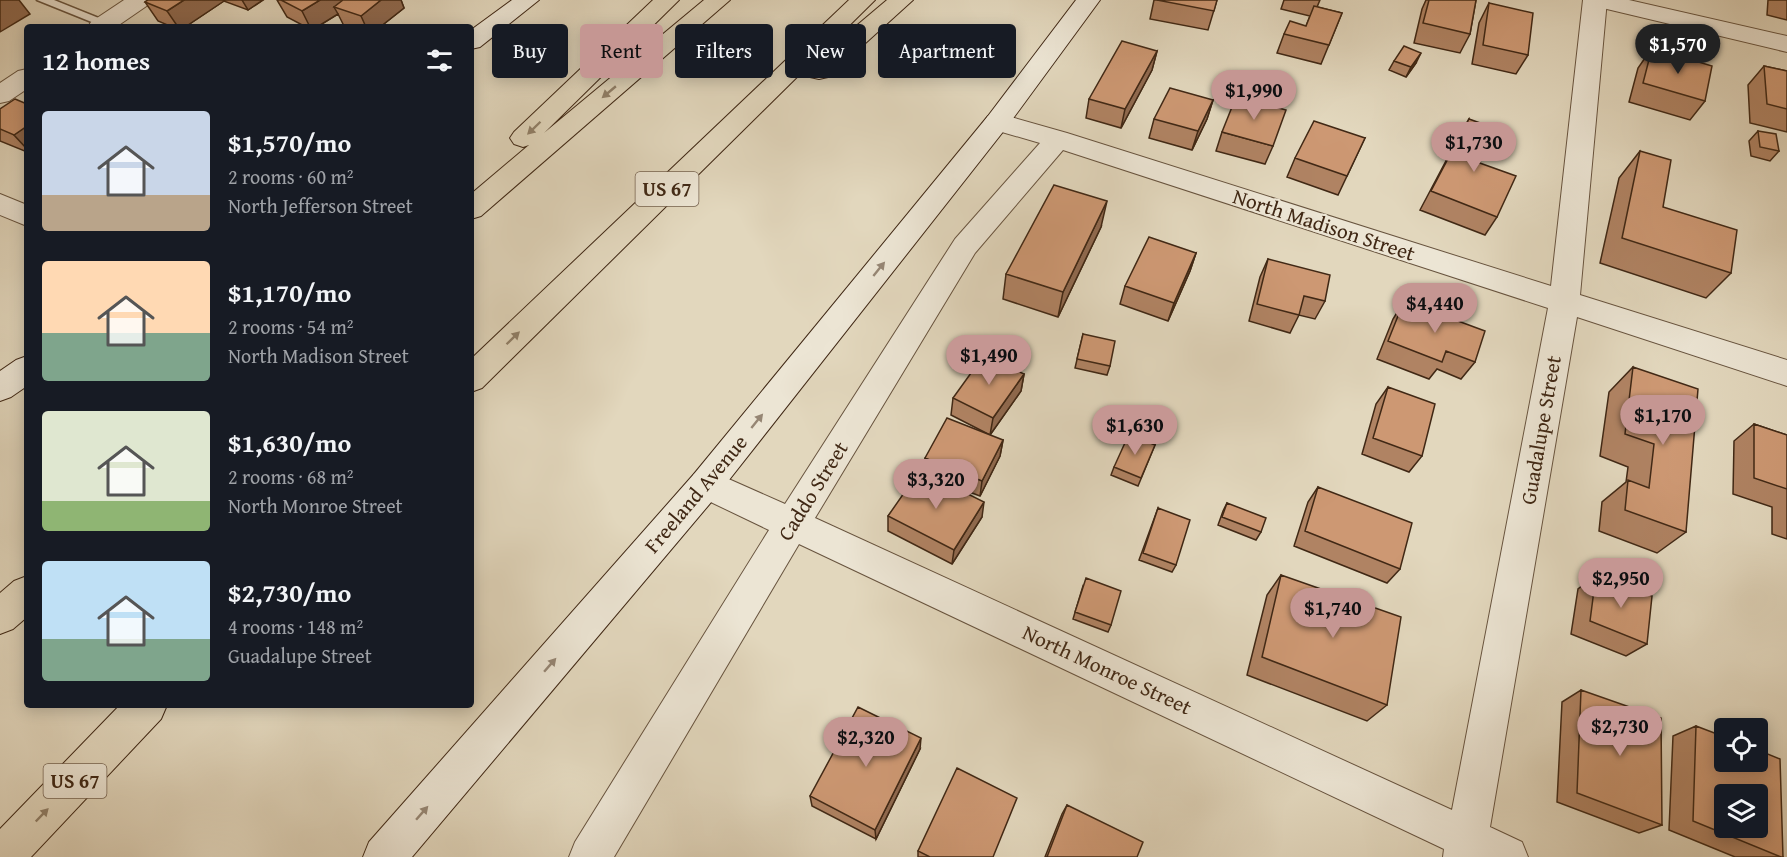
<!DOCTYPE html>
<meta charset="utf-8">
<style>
body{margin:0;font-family:"Gentium Book Plus",serif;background:#242831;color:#f1f3f6;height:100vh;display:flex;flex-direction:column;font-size:22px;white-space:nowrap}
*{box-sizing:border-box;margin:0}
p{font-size:20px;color:#9ea1a6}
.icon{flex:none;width:33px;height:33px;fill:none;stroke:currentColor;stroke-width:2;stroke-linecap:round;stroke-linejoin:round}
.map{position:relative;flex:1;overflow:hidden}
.drawer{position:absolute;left:24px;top:24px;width:450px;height:684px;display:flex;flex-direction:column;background:#171b24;border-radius:6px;box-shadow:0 3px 15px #0003}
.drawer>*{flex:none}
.banner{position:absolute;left:492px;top:24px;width:570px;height:54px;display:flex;gap:12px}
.controls{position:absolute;left:1714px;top:718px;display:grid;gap:12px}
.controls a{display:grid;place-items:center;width:54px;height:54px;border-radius:6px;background:#171b24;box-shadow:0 3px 15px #0003;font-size:30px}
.price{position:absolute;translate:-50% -51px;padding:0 14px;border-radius:21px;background:#c59692;color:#111;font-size:20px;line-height:39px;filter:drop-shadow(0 2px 3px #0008)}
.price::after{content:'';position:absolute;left:50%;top:36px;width:18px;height:14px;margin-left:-9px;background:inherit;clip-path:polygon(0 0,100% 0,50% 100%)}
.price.active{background:#222;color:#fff}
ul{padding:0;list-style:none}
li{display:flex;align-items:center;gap:18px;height:150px;padding:0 18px}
li span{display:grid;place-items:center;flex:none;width:168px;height:120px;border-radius:6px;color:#555}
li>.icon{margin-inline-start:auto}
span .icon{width:72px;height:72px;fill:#fffc;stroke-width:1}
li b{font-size:26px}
h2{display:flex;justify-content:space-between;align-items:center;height:72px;padding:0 18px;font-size:26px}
.pill{padding:0 21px;border-radius:6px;background:#171b24;box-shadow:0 3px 15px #0003;font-size:21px;line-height:54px}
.pill.active{background:#c59692;color:#111}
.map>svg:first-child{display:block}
</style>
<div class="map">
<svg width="1787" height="857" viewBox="0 0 1787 857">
<rect width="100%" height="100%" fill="#e2d7bd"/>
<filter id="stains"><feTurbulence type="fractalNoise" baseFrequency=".00333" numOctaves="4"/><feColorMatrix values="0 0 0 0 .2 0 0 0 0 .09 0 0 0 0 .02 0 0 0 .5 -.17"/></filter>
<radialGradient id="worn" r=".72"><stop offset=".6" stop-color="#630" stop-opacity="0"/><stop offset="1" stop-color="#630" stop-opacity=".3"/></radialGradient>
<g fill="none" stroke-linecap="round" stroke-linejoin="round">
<!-- service casing -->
<g stroke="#68543f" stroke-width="3">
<path id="service" d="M37 0H54L121 27H104Z"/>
</g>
<!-- minor casing -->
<g stroke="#68543f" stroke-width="2">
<path id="minor" d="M124 0H152L148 5 116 27H88L91 22Z
M1583 0H1607L1580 295 1787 360V386L1577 317 1490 827 1522 842 1528 857H1443L1444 849 799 544 614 857H569L575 842 769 530 694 494 689 484 694 474 706 469 785 504 955 239 1040 143 988 128 984 122 988 116 997 113 1067 133 1551 286ZM1063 150 1548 308 1452 810 815 518 975 253Z
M27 69V89L9 101 0 103V83L18 71Z
M0 194 27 205V226L0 215Z"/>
</g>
<!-- tertiary casing -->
<g stroke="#68543f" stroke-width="2">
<path id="tertiary" d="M1586 0H1629L1787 36V52L1590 5Z"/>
</g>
<!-- secondary casing -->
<g stroke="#402815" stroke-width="2">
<path id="secondary" d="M512 0H539L480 47 471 49V30Z
M1076 0H1100L1006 128 718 494 412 857H363L369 842 694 474 988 116Z
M27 356V386L11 397 0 401V371L16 360Z"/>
</g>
<!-- motorway casing -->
<g stroke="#402815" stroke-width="2">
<path id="motorway" d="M653 0H679L544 133 704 0H730L481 216 471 219V194L529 145 523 147 514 144 510 138 514 132Z
M849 0H875L482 388 471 392V359Z
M887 0H913L828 77 819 79 810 77 806 71 810 65Z
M27 576V617L13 629 0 634V593L14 581Z
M120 705H167L161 719 31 857H0V829Z"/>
</g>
<!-- service -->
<use href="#service" fill="#ece5d4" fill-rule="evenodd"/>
<!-- minor -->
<use href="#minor" fill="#ece5d4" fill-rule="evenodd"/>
<!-- tertiary -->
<use href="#tertiary" fill="#ece5d4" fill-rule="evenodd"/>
<!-- secondary -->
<use href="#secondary" fill="#ece5d4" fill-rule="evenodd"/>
<!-- motorway -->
<use href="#motorway" fill="#e2d7bd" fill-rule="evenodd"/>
</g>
<!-- wall -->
<path fill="#b08363" stroke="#402815" stroke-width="1.5" d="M148 0H263L248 10 224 1 185 27H172L158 21 145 2Z
M277 0H401L404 8 380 27H346L344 26 338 14 317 27H306L287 17Z
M1154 0H1217L1208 30 1150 19Z
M1284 0H1320L1317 7 1342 13 1321 64 1277 53 1284 34 1306 26 1310 16 1281 9Z
M1426 0H1476L1470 34 1460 53 1414 43 1422 9Z
M1768 0H1787V20L1767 15Z
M1489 3 1528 55 1516 74 1472 64 1479 23Z
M1652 48 1705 101 1690 120 1629 102 1638 68Z
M1157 51 1152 70 1121 128 1086 118 1089 99Z
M1394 61 1416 63 1406 77 1389 70Z
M1764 66 1787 71V132L1750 123 1748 85Z
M1213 100 1207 119 1192 150 1149 138 1154 119Z
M27 104V152L0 141V109Z
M1469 119 1477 162 1497 217 1485 235 1420 210 1458 138Z
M1758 131 1779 151 1770 161 1751 156 1749 141Z
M1222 132 1273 146 1265 164 1216 151Z
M1365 138 1338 195 1287 177 1295 158Z
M1640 151 1663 207 1731 273 1706 298 1600 263 1619 178Z
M1101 227 1058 317 1003 299 1006 274Z
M1196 253 1190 271 1168 321 1120 304 1125 286Z
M1268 259 1325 301 1315 319 1299 315 1290 333 1249 321 1260 277Z
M1404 301 1475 362 1461 379 1437 369 1429 379 1377 359 1393 319Z
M1083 334 1110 366 1107 375 1075 368Z
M1633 367 1686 532 1657 553 1599 531 1602 502 1626 482 1628 467 1600 456 1609 392Z
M1024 374 1021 391 990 435 951 415 953 398Z
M1388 387 1422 456 1409 472 1362 454 1376 404Z
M1754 424 1787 435V539L1772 534V507L1733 494 1734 441Z
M1003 440 1000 456 980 496 943 482 982 517 952 564 888 531V516L925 472V458Z
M1155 445 1138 486 1111 475 1114 467Z
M1318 487 1400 569 1387 583 1294 546 1308 502Z
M1227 503 1261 532 1256 540 1218 525 1223 511Z
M1158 508 1176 565 1172 572 1139 560Z
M1281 575 1387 705 1367 721 1247 675 1267 595Z
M1596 575 1647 644 1626 656 1571 634 1578 589Z
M1083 586 1111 625 1108 632 1073 619Z
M1581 690 1662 825 1639 833 1557 802 1562 702Z
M1696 726 1783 857H1735L1669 830 1673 736Z
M920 749 876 839 812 806 810 796Z
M1067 805 1137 857H1045L1062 814Z
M918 851 993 857H918Z"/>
<!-- shaded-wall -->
<path fill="#906a50" stroke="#402815" stroke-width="1.5" d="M0 0H19L30 14 0 32Z
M184 0H223L224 1 185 27H178L167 11Z
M242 0H263L248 10Z
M320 0H361L334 7 338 14 317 27H310L302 11Z
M381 0H401L404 8 380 27H366L361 16Z
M1157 51 1152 70 1121 128 1125 109Z
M1421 53 1416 63 1406 77 1411 67Z
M1213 100 1207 119 1192 150 1198 131Z
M27 126V149L14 135Z
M1107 201 1101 227 1058 317 1063 292Z
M1196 253 1190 271 1168 321 1174 303Z
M1024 374 1021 391 990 435 993 418Z
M1003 440 1000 456 980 496 982 481Z
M984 502 982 517 952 564 954 550Z
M921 738 920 749 876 839 875 830Z"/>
<!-- building -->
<path fill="#cd9873" stroke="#402815" stroke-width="1.5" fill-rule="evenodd" d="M148 0H184L167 11 145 2Z
M281 0H320L302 11Z
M343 0H381L361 16 334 7Z
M1157 0H1217L1214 11Z
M1429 0H1476L1470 34 1423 23Z
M1489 3 1533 13 1528 55 1483 45Z
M1314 6 1342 13 1329 45 1284 34 1290 21 1306 26Z
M1122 41 1157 51 1125 109 1089 99Z
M1404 46 1421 53 1411 67 1394 61Z
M1652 48 1712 66 1705 101 1643 83Z
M1764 66 1787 71V109L1767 104Z
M1170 88 1213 100 1198 131 1154 119Z
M1236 97 1286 110 1273 146 1222 132Z
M15 99 27 104V126L14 135 0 129V109Z
M1469 119 1494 128 1477 162 1516 176 1497 217 1431 191Z
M1314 121 1365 138 1347 176 1295 158Z
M1758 131 1776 134 1779 151 1760 147Z
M1640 151 1671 160 1663 207 1737 230 1731 273 1622 238Z
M1054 185 1107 201 1063 292 1006 274Z
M1149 237 1196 253 1174 303 1125 286Z
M1268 259 1330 275 1325 301 1304 296 1299 315 1257 304Z
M1404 301 1485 331 1475 362 1446 351 1442 362 1388 341Z
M1083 334 1115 341 1110 366 1077 359Z
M984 355 1024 374 993 418 953 398Z
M1633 367 1698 389 1686 532 1625 510 1628 480 1649 488 1654 444 1625 434Z
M1388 387 1435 404 1422 456 1373 438Z
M947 418 1003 440 982 481 925 458Z
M1754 424 1787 435V489L1754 478Z
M1129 434 1155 445 1141 478 1114 467Z
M920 470 984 502 954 550 888 516Z
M1318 487 1412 523 1400 569 1305 531Z
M1227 503 1266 518 1261 532 1222 517Z
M1158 508 1190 520 1176 565 1143 553Z
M1281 575 1401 617 1387 705 1262 657Z
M1596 575 1652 596 1647 644 1590 621Z
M1086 578 1121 591 1111 625 1075 612Z
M1581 690 1661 718 1662 825 1577 793Z
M858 707 921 738 875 830 810 796Z
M1696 726 1725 737V762H1758V750L1780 759 1783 857H1781L1693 821ZM1725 795H1758V828H1725Z
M957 768 1017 798 993 857H930L918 851Z
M1067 805 1143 842 1137 857H1047Z"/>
<!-- one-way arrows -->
<defs><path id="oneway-solid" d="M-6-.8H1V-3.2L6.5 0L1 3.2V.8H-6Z" transform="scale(1.5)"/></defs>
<g fill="#918069">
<use href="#oneway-solid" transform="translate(609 92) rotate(140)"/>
<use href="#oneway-solid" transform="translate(534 128) rotate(136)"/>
<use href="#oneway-solid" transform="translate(513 338) rotate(-44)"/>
<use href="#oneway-solid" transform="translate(42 815) rotate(-46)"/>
</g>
<g fill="#968674">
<use href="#oneway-solid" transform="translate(879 269) rotate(-51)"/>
<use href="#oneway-solid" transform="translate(757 421) rotate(-51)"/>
<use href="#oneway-solid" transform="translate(550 665) rotate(-49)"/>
<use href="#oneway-solid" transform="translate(422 813) rotate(-49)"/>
</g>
<g text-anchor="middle" stroke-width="4.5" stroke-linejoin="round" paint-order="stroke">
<!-- shield labels -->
<g fill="#ece5d4" stroke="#74614e" stroke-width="1.5">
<rect x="635.5" y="172" width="63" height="34" rx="4.5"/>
<rect x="43.5" y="764" width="63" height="34" rx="4.5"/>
</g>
<g font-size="20" font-weight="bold" fill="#402815">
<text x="667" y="196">US 67</text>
<text x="75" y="788">US 67</text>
</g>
<!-- street labels -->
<g font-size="21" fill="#402815" stroke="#ece5d4">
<text transform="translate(1324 225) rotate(18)" y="7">North Madison Street</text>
<text transform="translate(1541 430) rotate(-80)" y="7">Guadalupe Street</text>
<text transform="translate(813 491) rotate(-58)" y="7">Caddo Street</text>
<text transform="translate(696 494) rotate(-50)" y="7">Freeland Avenue</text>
<text transform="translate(1107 670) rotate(25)" y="7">North Monroe Street</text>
</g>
</g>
<rect width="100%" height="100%" filter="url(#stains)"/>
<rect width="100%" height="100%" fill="url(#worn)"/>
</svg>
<div class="controls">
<a><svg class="icon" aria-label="locate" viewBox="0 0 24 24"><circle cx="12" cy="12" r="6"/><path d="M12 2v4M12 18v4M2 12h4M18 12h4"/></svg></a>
<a><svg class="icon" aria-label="layers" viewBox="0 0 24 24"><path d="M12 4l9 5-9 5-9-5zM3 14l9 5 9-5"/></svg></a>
</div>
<b class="price active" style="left:1678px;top:75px">$1,570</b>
<b class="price" style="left:1254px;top:121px">$1,990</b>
<b class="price" style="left:1474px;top:173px">$1,730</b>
<b class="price" style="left:1435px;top:334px">$4,440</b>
<b class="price" style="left:989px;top:386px">$1,490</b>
<b class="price" style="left:1663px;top:446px">$1,170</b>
<b class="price" style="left:1135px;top:456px">$1,630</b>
<b class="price" style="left:936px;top:510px">$3,320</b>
<b class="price" style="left:1621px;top:609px">$2,950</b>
<b class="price" style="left:1333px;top:639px">$1,740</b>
<b class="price" style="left:1620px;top:757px">$2,730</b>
<b class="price" style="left:866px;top:768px">$2,320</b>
<div class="banner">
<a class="pill">Buy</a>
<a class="pill active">Rent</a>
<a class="pill">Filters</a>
<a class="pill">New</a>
<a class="pill">Apartment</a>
</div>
<section class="drawer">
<h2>12 homes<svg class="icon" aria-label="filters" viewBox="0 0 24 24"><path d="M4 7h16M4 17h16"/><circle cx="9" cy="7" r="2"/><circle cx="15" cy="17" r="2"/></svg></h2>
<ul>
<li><span style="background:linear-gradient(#c9d6e8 70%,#b9a48a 0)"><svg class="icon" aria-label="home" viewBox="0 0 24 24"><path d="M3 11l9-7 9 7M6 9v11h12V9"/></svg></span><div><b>$1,570/mo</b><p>2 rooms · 60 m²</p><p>North Jefferson Street</p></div></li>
<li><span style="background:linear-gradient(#ffd9b3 60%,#7fa58c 0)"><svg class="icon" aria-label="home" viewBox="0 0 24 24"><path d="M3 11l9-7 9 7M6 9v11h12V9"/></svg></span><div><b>$1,170/mo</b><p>2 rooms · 54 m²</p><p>North Madison Street</p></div></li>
<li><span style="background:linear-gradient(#dfe7d0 75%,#8fb573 0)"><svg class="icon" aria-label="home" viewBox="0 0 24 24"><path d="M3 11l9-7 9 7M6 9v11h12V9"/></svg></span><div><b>$1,630/mo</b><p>2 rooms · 68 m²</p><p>North Monroe Street</p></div></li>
<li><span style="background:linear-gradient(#bfe0f5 65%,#7fa58c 0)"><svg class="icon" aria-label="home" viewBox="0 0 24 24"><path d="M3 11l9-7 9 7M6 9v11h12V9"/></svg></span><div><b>$2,730/mo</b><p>4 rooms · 148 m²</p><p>Guadalupe Street</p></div></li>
</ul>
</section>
</div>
